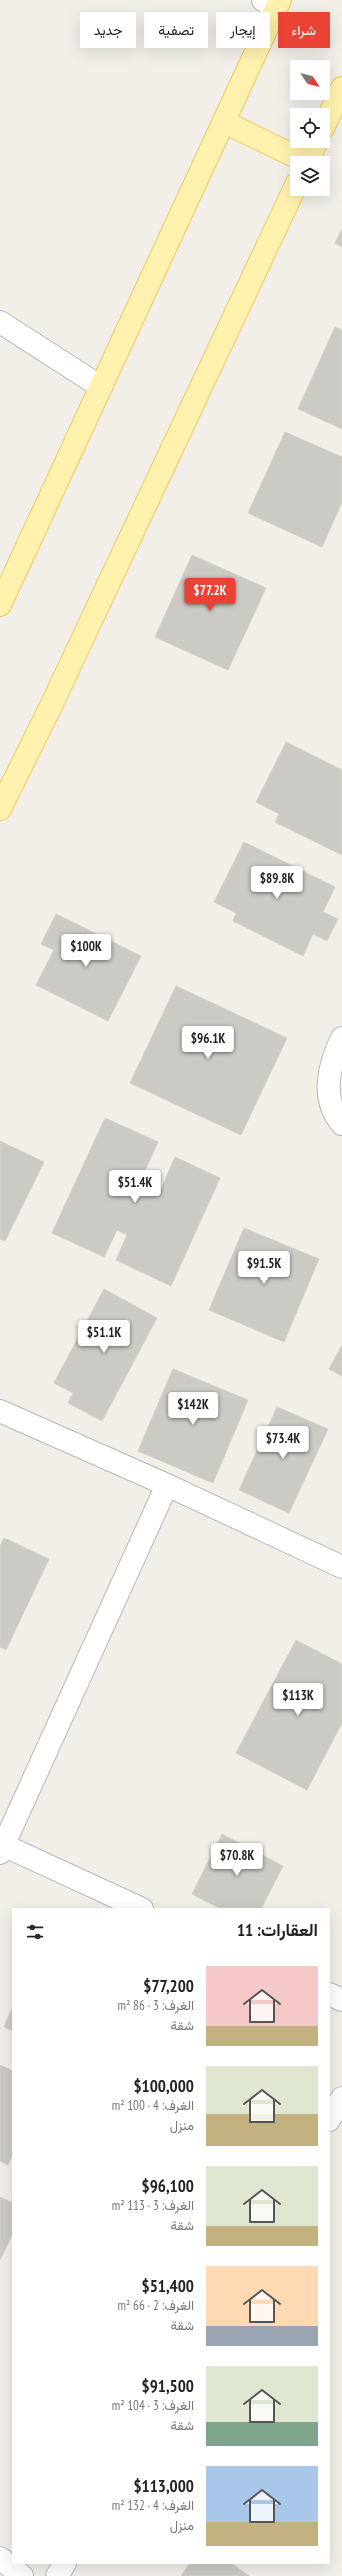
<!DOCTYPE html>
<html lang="ar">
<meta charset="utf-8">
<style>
body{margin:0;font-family:"PT Sans Narrow",Vazirmatn,sans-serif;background:#f6f6f6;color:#222;direction:rtl;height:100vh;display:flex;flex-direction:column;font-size:15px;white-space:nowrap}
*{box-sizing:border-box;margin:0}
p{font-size:13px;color:#767676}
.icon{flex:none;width:22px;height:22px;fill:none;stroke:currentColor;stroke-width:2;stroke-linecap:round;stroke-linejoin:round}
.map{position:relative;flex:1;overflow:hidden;direction:ltr}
.sheet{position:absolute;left:12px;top:1908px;width:318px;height:656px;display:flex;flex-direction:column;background:#fff;border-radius:0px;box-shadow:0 4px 16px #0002;direction:rtl}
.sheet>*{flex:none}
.guide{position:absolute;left:12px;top:12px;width:318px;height:36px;direction:rtl;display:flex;gap:8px}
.needle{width:26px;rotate:126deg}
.controls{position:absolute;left:290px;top:60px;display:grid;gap:8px}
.controls a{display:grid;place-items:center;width:40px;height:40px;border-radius:0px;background:#fff;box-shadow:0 4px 16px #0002;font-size:20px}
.price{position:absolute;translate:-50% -34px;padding:0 9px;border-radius:4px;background:#fff;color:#222;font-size:13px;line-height:26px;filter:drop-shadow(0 1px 2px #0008)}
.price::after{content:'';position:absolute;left:50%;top:24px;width:12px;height:9px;margin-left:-6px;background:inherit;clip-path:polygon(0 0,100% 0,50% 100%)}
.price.current{background:#ea4335;color:#fff}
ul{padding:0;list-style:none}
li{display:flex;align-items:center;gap:12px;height:100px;padding:0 12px}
li span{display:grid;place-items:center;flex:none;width:112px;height:80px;border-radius:0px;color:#555}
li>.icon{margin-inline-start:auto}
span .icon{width:48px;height:48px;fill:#fffc;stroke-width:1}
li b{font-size:17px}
h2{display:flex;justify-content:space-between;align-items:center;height:48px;padding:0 12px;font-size:17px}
.pill{padding:0 14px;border-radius:0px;background:#fff;box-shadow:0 4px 16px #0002;font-size:14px;line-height:36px}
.pill.current{background:#ea4335;color:#fff}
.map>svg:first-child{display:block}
</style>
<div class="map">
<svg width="342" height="2576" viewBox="0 0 342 2576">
<rect width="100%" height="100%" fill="#f1efe8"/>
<!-- building -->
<path fill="#cccac5" stroke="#d6d1c6" d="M342 229V247L335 243Z
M335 327 342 330V429L298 409Z
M285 432 342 457V502L322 547 248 513Z
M192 555 266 588 228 670 155 637Z
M286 742 342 770V855L275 822 279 814 256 802Z
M244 842 335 887 323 912 338 919 327 941 313 934 303 956 233 921 236 913 214 902Z
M56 914 141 956 108 1021 36 985 54 950 41 944Z
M176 986 287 1038 241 1135 130 1083Z
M105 1118 158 1142 141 1179 161 1189 175 1157 220 1178 171 1286 116 1260 127 1235 117 1230 104 1257 52 1233Z
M0 1141 44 1162 5 1241 0 1239Z
M244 1228 319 1259 284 1342 209 1310Z
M104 1289 157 1318 102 1421 68 1403 73 1393 54 1383Z
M342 1345V1376L329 1369Z
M173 1369 248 1400 213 1483 138 1451Z
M277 1407 328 1429 289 1513 239 1490Z
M4 1538 49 1559 6 1650 0 1647V1546Z
M296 1640 342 1664V1723L307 1790 236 1753Z
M222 1834 283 1866 261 1909H221L192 1894Z
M13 2006V2031L4 2027Z
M0 2065 13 2071V2154L8 2165 0 2161Z
M0 2197 13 2203V2233L0 2260Z
M190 2563H231L249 2576H181Z"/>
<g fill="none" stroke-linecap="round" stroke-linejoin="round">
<!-- minor casing -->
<g stroke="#b5b8bc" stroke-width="24">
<path id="minor" d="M263 0 276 9
M0 322 101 387
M342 1038C329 1064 320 1099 342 1124
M0 1411 167 1485 342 1567
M3 1845 142 1909
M0 1853 167 1485
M329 1994 342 2000
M329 2120 342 2098
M0 2558 22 2576
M57 2576 65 2563"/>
</g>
<!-- major casing -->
<g stroke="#f2c960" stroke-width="24">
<path id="major" d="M224 122 307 162
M323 128 342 88
M306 163 317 141
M0 605 280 0
M0 809 50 708 297 183"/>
</g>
<!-- minor -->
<use href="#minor" stroke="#fff" stroke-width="22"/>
<!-- major -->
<use href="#major" stroke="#fff2af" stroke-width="22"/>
</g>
</svg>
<div class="controls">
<a><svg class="needle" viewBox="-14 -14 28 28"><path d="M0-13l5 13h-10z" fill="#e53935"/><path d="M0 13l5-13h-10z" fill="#767676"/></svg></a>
<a><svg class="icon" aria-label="locate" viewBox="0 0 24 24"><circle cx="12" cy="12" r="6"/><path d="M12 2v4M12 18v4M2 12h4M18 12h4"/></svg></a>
<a><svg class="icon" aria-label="layers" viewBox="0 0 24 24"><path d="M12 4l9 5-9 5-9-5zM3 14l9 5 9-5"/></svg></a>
</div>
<b class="price current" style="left:210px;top:612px">$77.2K</b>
<b class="price" style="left:277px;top:900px">$89.8K</b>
<b class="price" style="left:86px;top:968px">$100K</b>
<b class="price" style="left:208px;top:1060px">$96.1K</b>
<b class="price" style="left:135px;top:1204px">$51.4K</b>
<b class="price" style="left:264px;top:1285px">$91.5K</b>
<b class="price" style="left:104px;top:1354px">$51.1K</b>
<b class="price" style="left:193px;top:1426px">$142K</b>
<b class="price" style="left:283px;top:1460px">$73.4K</b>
<b class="price" style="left:298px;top:1717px">$113K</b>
<b class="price" style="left:237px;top:1877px">$70.8K</b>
<div class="guide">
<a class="pill current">شراء</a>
<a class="pill">إيجار</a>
<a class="pill">تصفية</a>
<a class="pill">جديد</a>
</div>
<section class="sheet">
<h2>العقارات: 11<svg class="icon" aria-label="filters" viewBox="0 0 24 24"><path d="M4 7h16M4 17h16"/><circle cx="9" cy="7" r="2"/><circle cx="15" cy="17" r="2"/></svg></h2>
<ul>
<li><span style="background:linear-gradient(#f6c9c9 75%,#c2b280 0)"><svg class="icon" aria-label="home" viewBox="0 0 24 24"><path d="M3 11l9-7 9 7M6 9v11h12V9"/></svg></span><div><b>$77,200</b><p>الغرف: 3 · 86 m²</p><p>شقة</p></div></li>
<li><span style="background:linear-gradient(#dfe7d0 60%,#c2b280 0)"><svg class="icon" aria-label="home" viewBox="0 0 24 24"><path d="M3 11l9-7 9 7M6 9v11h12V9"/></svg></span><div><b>$100,000</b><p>الغرف: 4 · 100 m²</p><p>منزل</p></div></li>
<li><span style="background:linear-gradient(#dfe7d0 75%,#c2b280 0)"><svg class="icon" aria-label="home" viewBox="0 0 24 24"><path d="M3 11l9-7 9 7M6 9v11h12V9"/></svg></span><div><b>$96,100</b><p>الغرف: 3 · 113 m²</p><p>شقة</p></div></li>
<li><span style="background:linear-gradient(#ffd9b3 75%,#9aa5b1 0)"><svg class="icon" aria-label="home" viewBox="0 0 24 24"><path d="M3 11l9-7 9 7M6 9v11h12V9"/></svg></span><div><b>$51,400</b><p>الغرف: 2 · 66 m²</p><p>شقة</p></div></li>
<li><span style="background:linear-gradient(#dfe7d0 70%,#7fa58c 0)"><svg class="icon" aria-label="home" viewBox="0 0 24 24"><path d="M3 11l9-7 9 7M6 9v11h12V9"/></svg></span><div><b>$91,500</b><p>الغرف: 3 · 104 m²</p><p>شقة</p></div></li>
<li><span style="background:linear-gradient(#a9c7e8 70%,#c2b280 0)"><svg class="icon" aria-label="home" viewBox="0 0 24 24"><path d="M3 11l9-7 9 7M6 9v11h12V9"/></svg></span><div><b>$113,000</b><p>الغرف: 4 · 132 m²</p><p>منزل</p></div></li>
</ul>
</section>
</div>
